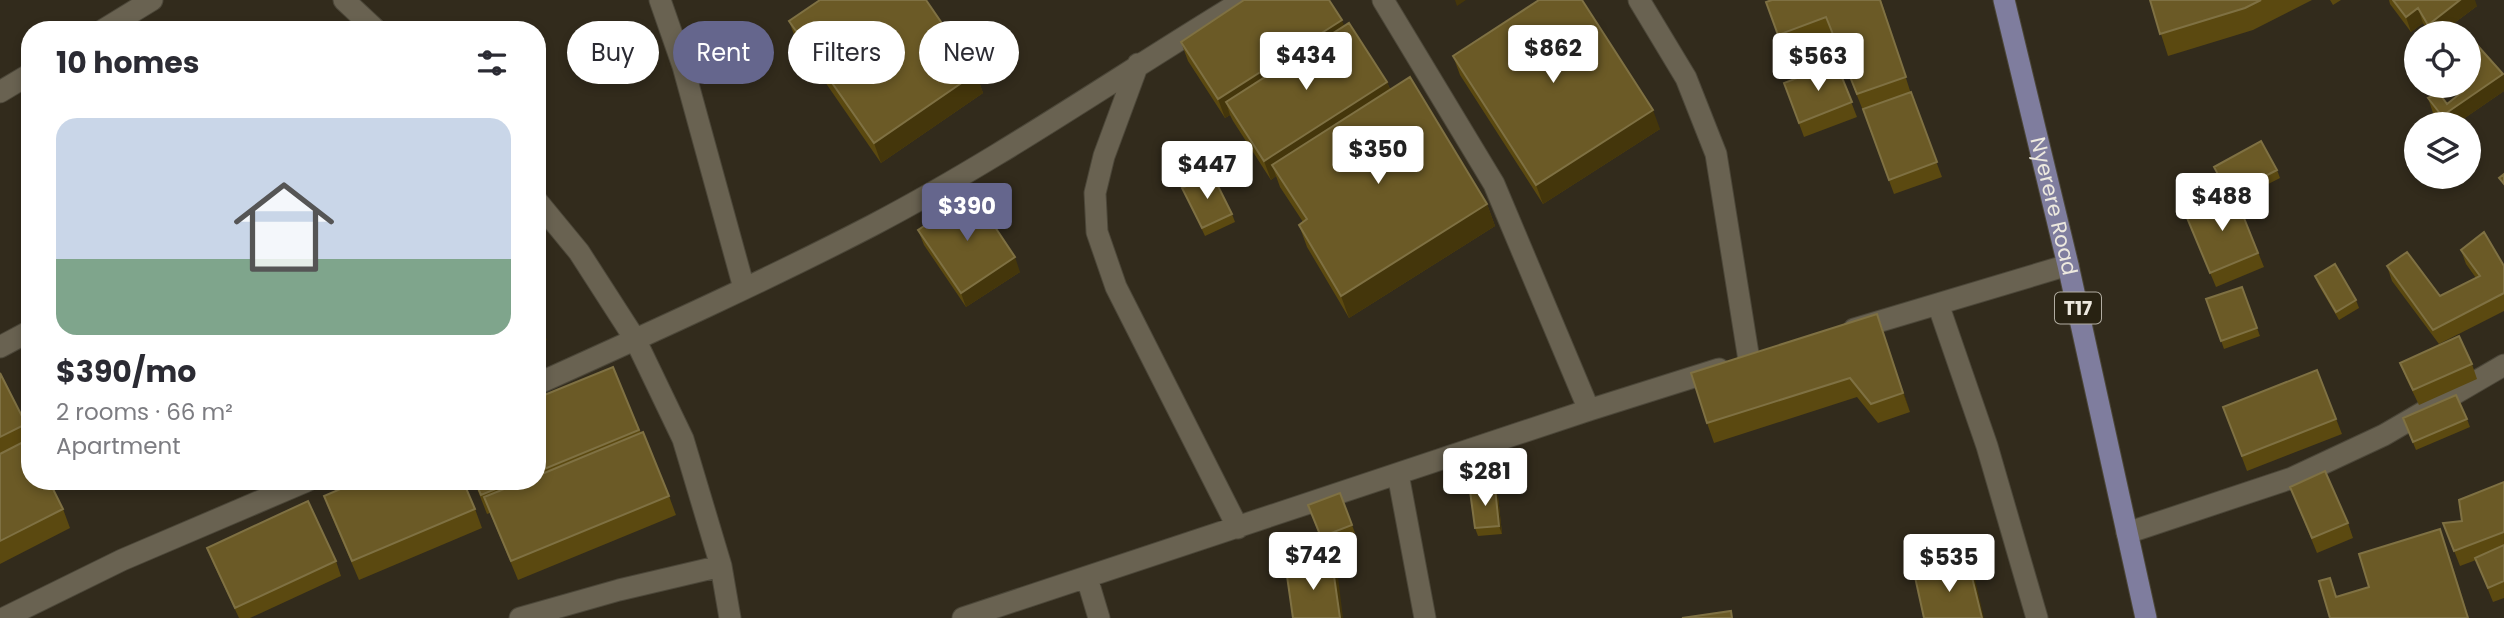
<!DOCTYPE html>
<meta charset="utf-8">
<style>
body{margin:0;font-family:Poppins,sans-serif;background:#f7f7f7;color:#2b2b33;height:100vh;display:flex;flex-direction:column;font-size:26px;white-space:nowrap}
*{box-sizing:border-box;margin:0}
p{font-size:23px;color:#7c7c81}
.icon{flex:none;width:38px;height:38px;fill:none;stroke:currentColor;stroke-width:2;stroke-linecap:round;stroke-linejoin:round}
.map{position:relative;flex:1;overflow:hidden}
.panel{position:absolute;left:21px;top:21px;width:525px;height:469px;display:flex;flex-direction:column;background:#fff;border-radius:28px;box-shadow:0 4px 10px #0003}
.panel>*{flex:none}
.hud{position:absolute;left:567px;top:21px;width:665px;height:63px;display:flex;gap:14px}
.fabs{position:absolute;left:2404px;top:21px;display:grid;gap:14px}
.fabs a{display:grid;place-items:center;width:77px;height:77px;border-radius:50%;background:#fff;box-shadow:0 4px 10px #0003;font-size:35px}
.price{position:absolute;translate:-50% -60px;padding:0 16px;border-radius:7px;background:#fff;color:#222;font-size:23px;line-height:46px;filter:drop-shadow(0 2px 4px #0008)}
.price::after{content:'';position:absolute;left:50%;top:42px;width:21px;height:16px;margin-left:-10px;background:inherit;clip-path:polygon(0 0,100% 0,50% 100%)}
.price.selected{background:#65668d;color:#fff}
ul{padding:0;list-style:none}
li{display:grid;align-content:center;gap:14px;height:371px;padding:0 35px}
li span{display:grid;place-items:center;height:217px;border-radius:21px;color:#555}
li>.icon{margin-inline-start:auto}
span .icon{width:126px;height:126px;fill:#fffc;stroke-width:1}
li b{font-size:30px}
h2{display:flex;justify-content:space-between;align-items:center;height:84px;padding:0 35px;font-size:30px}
.pill{padding:0 24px;border-radius:32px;background:#fff;box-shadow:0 4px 10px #0003;font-size:24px;line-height:63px}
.pill.selected{background:#65668d;color:#fff}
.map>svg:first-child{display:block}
</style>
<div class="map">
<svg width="2504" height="618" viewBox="0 0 2504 618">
<rect width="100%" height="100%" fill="#322b1c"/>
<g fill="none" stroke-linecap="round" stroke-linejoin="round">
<!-- minor casing -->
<g stroke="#4c4739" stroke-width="23">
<path id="minor" d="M344 0 376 30
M660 0 683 66 744 288
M1383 0 1494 184 1589 410
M1639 0 1686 78 1716 154 1749 360
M103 30 152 0
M1138 64 1104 156 1095 193 1097 232 1116 287 1238 528
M0 92 30 74
M537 201 579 252 635 339 683 439 721 566 730 618
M1938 304 1987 446 2037 618
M1854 329 2068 265
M0 347 30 331
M537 384C650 333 763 282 873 225 1001 158 1120 75 1244 0
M1398 474 1425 618
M2127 533 2292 478 2384 435 2504 365
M1087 578 1099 618
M4 618 122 560 307 481
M520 618 619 590 721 566
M963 618 1589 410 1719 369"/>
</g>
<!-- major casing -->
<g stroke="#4c4739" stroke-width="23">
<g id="major">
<path id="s1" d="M2004 0 2068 265 2146 618"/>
</g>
</g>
<!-- minor -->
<use href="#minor" stroke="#696251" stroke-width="21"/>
<!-- major -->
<use href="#major" stroke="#7f7d9e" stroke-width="21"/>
</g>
<!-- wall -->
<path fill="#5b4910" d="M1772 0H1881L1912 97 1942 177 1894 194 1864 113 1833 36 1785 54 1766 2Z
M2150 0H2312L2253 30 2168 56Z
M2330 0H2341L2333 5Z
M2389 0H2393L2477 6 2441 33H2429L2423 23 2411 32 2390 4Z
M789 21 976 73 983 93 881 163 796 40Z
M1344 26 1387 82 1390 89 1487 204 1495 226 1349 318 1307 247 1299 225 1303 222 1280 187 1276 176 1271 180 1233 121 1230 115 1225 118 1188 61 1181 42Z
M1453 56 1660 129 1543 204 1460 75Z
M1836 63 1857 117 1804 137 1784 83Z
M2503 74 2504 77V91L2456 124H2442L2433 113 2428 98 2447 104 2463 91 2459 86H2469Z
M2214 167 2277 170 2280 178 2237 200 2264 267 2216 287 2185 213 2228 196Z
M1182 188 1232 214 1235 222 1205 236Z
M918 230 1020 272 966 307 924 245Z
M2461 250 2504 266V311L2439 344 2392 281 2387 266 2440 296 2476 278 2466 264Z
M2315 276 2356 300 2359 308 2339 320 2318 284Z
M2242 287 2260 336 2224 349 2206 299Z
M1877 314 1910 412 1878 423 1857 397 1714 443 1707 423Z
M2400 363 2472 364 2477 379 2419 405 2406 378Z
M613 367 641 433 669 496 676 515 518 580 490 513 487 514 474 481H537V398Z
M2317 370 2342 434 2247 471 2223 407Z
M0 373 26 424 30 434V481L63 509 70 528 0 564Z
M2467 419 2470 427 2416 450 2406 426Z
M2504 482V598L2493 602 2476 560 2460 566 2443 523 2462 521Z
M2290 487 2348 523 2353 538 2317 553Z
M1340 493 1355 533 1323 545 1308 505Z
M324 496 475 509 482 528 359 580 331 515Z
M1498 496 1502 534 1478 536 1475 528Z
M207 548 336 561 341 576 250 618H239L213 563Z"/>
<!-- shaded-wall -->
<path fill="#44360b" d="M1455 0H1466L1457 6Z
M2460 0H2475L2477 6 2441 33H2431L2428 25Z
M2418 8 2423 23 2411 32 2406 17Z
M1342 20 1349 39 1226 102 1230 115 1225 118 1218 99Z
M976 73 983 93 881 163 874 143Z
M2503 74 2504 77V91L2456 124H2445L2442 116Z
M1387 82 1394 101 1272 165 1276 176 1271 180 1264 161Z
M1653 110 1660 129 1543 204 1536 185Z
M1487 204 1495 226 1349 318 1341 296Z
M1015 257 1020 272 966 307 961 293Z
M1877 314 1884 333 1910 412 1903 393Z
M540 321 547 340 537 346V323Z
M1495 488 1498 496 1502 534 1499 526Z
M2440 529 2447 548 2469 618H2468Z
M1332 562 1338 577 1343 618H1340Z
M1969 565 1975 579 1984 618H1982Z"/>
<!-- building -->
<path fill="#6b5a26" stroke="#7f7143" stroke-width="2" d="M820 0H926L976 73 874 143 789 21Z
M1244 0H1329L1342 20 1218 99 1181 42Z
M1539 0H1582L1653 110 1536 185 1453 56Z
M1772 0H1880L1906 77 1857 94 1826 17 1778 35 1766 2Z
M2150 0H2261L2245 8 2160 34Z
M2393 0H2460L2428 25 2418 8 2406 17Z
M1349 23 1387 82 1264 161 1226 102Z
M2461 27 2467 33H2457Z
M2469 36 2503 74 2442 116 2428 98 2439 93 2447 104 2467 88 2465 86H2469Z
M1836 63 1852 102 1799 123 1784 83Z
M1410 77 1487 204 1341 296 1299 225 1307 219 1272 165Z
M1911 92 1937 162 1889 180 1863 109Z
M2261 141 2277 170 2229 195 2214 167Z
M1212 174 1232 214 1202 228 1182 188Z
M2504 174V184L2499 178Z
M2234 193 2258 253 2210 273 2185 213Z
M973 194 1015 257 961 293 918 230Z
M2484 232 2504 266V293L2433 330 2387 266 2407 252 2440 296 2480 276 2461 250Z
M2335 264 2356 300 2336 312 2315 276Z
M2242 287 2257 328 2221 341 2206 299Z
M1877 314 1903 393 1871 404 1850 378 1707 423 1691 373Z
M2459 336 2472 364 2413 390 2400 363Z
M613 367 639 430 537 472V398Z
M2317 370 2336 419 2242 456 2223 407Z
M0 373 26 424 0 437Z
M2456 395 2467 419 2413 442 2403 418Z
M643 432 669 496 511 561 484 497 524 481H537V476Z
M27 440 30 445V481H49L63 509 0 541V454Z
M2325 471 2348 523 2312 538 2290 487Z
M359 481H463L475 509 352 561 324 496Z
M475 481H515L481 495Z
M2504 482V532L2454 551 2443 523 2462 521 2459 500Z
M1495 488 1499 526 1475 528 1470 491Z
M1340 493 1352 525 1321 537 1308 505Z
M308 501 336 561 235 608 207 548Z
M2440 529 2468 618H2330L2319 581 2330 578 2336 597 2369 587 2359 554Z
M2504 545V581L2488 588 2475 558Z
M1332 562 1340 618H1293L1286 569Z
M1969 565 1982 618H1924L1915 577Z
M1731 611 1732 618H1682Z"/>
<g text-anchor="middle" stroke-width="6" stroke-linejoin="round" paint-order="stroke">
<!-- shield labels -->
<rect fill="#282212" stroke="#b2ada2" stroke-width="2" x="2055" y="292.5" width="46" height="31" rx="5"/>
<g font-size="19" font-weight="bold" fill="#ede9df">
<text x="2078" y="315">T17</text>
</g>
<!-- street labels -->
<g font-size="21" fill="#ede9df" stroke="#282212">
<text dy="7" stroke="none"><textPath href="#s1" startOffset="212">Nyerere Road</textPath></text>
</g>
</g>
</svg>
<div class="fabs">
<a><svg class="icon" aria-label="locate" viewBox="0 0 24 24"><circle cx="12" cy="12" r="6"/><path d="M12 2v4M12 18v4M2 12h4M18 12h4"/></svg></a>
<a><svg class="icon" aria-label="layers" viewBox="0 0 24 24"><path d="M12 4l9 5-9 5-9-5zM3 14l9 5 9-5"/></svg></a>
</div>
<b class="price" style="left:1553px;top:85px">$862</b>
<b class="price" style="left:1306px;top:92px">$434</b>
<b class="price" style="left:1818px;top:93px">$563</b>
<b class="price" style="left:1378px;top:186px">$350</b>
<b class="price" style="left:1207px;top:201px">$447</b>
<b class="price" style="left:2222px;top:233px">$488</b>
<b class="price selected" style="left:967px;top:243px">$390</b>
<b class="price" style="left:1485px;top:508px">$281</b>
<b class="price" style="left:1313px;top:592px">$742</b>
<b class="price" style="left:1949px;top:594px">$535</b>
<div class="hud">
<a class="pill">Buy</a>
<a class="pill selected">Rent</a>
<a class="pill">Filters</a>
<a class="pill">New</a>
</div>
<section class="panel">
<h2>10 homes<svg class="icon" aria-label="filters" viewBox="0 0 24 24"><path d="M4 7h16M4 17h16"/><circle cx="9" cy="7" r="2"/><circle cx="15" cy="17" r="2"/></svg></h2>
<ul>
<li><span style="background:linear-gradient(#c9d6e8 65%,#7fa58c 0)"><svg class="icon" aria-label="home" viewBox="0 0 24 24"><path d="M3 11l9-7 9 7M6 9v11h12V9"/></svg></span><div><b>$390/mo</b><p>2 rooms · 66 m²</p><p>Apartment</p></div></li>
</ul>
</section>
</div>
